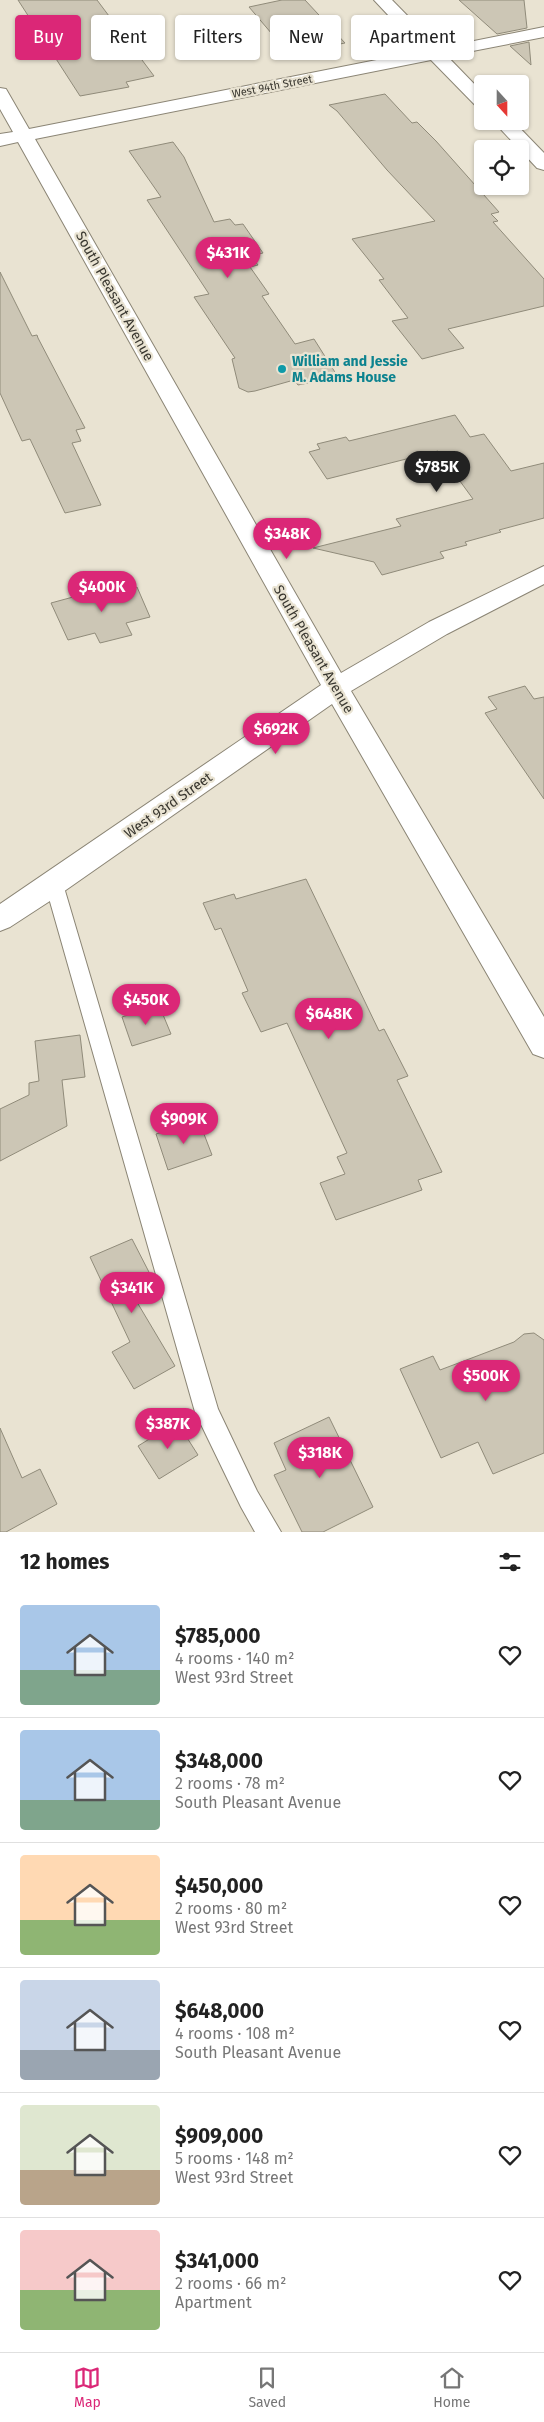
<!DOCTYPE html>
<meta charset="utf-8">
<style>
body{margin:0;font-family:"Fira Sans",sans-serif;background:#f6f6f6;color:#222;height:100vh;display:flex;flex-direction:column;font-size:19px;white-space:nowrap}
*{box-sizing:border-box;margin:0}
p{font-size:16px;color:#767676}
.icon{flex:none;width:28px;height:28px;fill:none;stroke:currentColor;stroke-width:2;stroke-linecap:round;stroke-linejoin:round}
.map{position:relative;height:1532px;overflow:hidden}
.side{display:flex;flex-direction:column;background:#fff;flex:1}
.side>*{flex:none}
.hud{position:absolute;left:15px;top:15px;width:515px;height:45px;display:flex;gap:10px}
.needle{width:32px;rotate:159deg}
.buttons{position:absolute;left:474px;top:75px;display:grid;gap:10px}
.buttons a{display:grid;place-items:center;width:55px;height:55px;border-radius:5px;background:#fff;box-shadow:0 1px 4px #0004;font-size:25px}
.price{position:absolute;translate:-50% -42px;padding:0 11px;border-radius:18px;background:#db2777;color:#fff;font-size:16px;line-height:32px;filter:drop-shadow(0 1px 2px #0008)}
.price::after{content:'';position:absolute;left:50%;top:30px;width:15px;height:11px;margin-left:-8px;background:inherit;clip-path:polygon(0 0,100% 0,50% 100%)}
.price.active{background:#222;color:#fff}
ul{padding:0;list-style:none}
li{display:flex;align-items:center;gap:15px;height:125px;padding:0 20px}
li+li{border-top:1px solid #e0e0e0}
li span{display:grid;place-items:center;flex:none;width:140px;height:100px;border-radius:5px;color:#555}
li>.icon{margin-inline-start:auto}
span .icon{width:60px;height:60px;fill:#fffc;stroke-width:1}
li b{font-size:21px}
h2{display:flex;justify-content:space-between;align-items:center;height:60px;padding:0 20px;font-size:21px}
.tag{padding:0 18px;border-radius:5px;background:#fff;box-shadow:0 1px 4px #0004;font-size:18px;line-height:45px}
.tag.active{background:#db2777;color:#fff}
.tab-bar{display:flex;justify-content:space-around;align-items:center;height:70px;border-top:1px solid #e0e0e0;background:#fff;font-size:14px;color:#767676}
.tab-bar a{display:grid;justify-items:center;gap:2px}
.tab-bar .active{color:#db2777}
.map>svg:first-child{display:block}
</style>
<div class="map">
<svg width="544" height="1532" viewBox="0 0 544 1532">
<rect width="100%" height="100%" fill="#e9e3d2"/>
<!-- building -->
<path fill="#ccc6b5" stroke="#908b7a" d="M18 0H97L154 76 126 82 129 87 80 96Z
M282 0H305L345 43 289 54 249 7Z
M459 0H524L527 28 497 34Z
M529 42 531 65 510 46Z
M385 94 412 123 417 122 436 141 499 212 491 214 498 221 493 222 544 279V306L448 329 464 348 422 359 392 321 408 318 379 280 384 279 352 239 435 221 387 170 337 111 329 105Z
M173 142 184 157 214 222 230 219 235 225 243 224 263 253 251 256 258 265 250 267 269 294 262 296 295 344 314 339 338 377 298 385 294 380 255 391 248 392 239 388 232 359 235 358 194 297 209 294 147 200 161 197 129 151Z
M0 272 32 336 37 335 38 338 85 428 76 430 81 441 72 443 101 505 65 513 30 439 22 441 0 393Z
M455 415 470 437 484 434 511 471 544 463V518L499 530 501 532 465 542 467 545 440 552 444 558 382 575 374 562 313 548 401 526 396 519 473 499 438 451 327 479 309 452 320 449 317 444 346 437 349 441Z
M128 582 133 589 137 587 150 617 126 623 132 635 100 643 95 633 68 640 51 603Z
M525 686 534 699 544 697V799L485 713 497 709 488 697Z
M306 879 379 1031 384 1029 408 1076 397 1080 442 1172 418 1180 422 1190 336 1220 320 1183 345 1174 337 1157 347 1153 287 1023 261 1032 242 993 248 991 221 928 215 930 203 903 234 894 236 899Z
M159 1005 171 1034 132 1046 122 1017Z
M80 1035 85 1077 62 1080 67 1126 0 1161V1109L29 1095V1083L39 1081 35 1041Z
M199 1121 212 1155 168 1170 156 1134Z
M132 1239 151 1276 128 1287 175 1366 134 1389 112 1352 130 1342 90 1257Z
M534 1333 544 1340V1453L493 1474 478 1442 441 1458 400 1369 433 1356 440 1370 514 1342 524 1334Z
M329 1417 373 1507 323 1532H302L274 1475 286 1470 274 1443Z
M177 1422 198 1455 159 1479 138 1446Z
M0 1428 22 1478 40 1469 57 1504 6 1532H0Z"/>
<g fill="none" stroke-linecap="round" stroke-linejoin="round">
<!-- lane casing -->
<g stroke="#8b8575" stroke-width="2">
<path id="lane" d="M54 877 61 879 63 884 218 1409 257 1491 281 1532H255L241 1507 195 1412 45 884 47 879Z"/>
</g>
<!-- street casing -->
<g stroke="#8b8575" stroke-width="2">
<path id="street" d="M374 0H392L439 48 544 27V37L447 56 482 92V108L476 106 431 60 35 139 341 673 429 622 544 566V584L447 634 351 691 544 1017V1058L533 1054 332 704 53 899 10 927 0 931V904L321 685 18 142 0 146V134L13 132 0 109V88L6 89 29 129 422 51Z
M493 121H513L544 153V170L537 168Z"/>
</g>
<!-- lane -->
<use href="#lane" fill="#fff" fill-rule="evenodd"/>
<!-- street -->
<use href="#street" fill="#fff" fill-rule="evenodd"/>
</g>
<!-- markers -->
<circle fill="#0f9aa8" stroke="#e9e3d2" stroke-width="2" cx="282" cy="369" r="5"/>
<g text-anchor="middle" stroke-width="4.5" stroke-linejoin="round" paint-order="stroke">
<!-- far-street labels -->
<g font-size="11" fill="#393730" stroke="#e9e3d2">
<text transform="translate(272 86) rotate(-11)" y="4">West 94th Street</text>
</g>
<!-- street labels -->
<g font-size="14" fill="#393730" stroke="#e9e3d2">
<text transform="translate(115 296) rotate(61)" y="5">South Pleasant Avenue</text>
<text transform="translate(314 649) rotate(60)" y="5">South Pleasant Avenue</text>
<text transform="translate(168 805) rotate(-35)" y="5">West 93rd Street</text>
</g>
<!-- culture labels -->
<g font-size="14" font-weight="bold" fill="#0d838f" stroke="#e9e3d2" text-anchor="start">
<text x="292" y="366">William and Jessie<tspan x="292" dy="16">M. Adams House</tspan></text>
</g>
</g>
</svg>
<div class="buttons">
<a><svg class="needle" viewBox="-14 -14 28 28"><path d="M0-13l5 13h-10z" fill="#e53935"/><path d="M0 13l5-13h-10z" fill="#767676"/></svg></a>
<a><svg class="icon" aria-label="locate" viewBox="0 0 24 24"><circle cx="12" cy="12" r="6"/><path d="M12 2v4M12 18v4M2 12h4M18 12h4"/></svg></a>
</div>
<b class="price" style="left:228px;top:279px">$431K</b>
<b class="price active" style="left:437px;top:493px">$785K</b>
<b class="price" style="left:287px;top:560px">$348K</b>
<b class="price" style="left:102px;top:613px">$400K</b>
<b class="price" style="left:276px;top:755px">$692K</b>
<b class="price" style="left:146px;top:1026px">$450K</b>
<b class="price" style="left:329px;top:1040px">$648K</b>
<b class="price" style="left:184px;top:1145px">$909K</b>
<b class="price" style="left:132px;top:1314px">$341K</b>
<b class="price" style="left:486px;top:1402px">$500K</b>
<b class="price" style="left:168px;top:1450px">$387K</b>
<b class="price" style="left:320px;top:1479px">$318K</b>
<div class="hud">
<a class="tag active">Buy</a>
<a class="tag">Rent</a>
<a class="tag">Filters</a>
<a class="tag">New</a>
<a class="tag">Apartment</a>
</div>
</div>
<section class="side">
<h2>12 homes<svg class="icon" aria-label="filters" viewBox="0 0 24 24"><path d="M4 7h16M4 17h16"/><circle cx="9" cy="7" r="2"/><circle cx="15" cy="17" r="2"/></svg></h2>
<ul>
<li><span style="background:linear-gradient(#a9c7e8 65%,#7fa58c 0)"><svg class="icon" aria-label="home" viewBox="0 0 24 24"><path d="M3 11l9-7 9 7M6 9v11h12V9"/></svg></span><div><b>$785,000</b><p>4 rooms · 140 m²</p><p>West 93rd Street</p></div><svg class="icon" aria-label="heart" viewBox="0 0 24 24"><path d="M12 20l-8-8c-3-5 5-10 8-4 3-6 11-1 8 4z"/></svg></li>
<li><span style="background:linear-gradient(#a9c7e8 70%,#7fa58c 0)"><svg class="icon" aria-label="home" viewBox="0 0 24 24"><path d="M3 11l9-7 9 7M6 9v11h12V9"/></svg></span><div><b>$348,000</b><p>2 rooms · 78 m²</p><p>South Pleasant Avenue</p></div><svg class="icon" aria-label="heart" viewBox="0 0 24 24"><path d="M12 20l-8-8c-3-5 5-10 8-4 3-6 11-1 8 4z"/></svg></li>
<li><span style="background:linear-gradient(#ffd9b3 65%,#8fb573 0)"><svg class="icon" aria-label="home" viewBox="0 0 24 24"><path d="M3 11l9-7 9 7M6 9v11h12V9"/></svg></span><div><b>$450,000</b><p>2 rooms · 80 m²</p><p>West 93rd Street</p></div><svg class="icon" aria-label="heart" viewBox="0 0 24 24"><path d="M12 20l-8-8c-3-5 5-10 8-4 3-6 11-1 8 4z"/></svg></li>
<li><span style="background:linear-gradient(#c9d6e8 70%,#9aa5b1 0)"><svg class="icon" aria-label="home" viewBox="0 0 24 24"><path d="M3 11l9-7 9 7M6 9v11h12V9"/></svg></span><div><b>$648,000</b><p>4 rooms · 108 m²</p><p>South Pleasant Avenue</p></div><svg class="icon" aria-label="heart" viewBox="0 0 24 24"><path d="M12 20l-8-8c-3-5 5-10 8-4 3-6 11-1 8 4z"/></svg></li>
<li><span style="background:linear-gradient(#dfe7d0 65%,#b9a48a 0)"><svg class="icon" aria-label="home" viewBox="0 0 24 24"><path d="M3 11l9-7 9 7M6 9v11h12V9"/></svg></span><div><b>$909,000</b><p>5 rooms · 148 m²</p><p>West 93rd Street</p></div><svg class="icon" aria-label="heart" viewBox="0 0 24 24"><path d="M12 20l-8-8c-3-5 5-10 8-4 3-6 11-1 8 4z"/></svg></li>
<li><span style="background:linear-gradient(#f6c9c9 60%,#8fb573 0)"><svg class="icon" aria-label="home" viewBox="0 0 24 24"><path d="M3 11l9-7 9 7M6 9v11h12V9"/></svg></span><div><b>$341,000</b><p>2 rooms · 66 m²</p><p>Apartment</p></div><svg class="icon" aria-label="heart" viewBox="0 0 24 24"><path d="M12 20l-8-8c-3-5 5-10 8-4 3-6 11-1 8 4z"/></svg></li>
</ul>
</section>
<nav class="tab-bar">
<a class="active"><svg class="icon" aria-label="map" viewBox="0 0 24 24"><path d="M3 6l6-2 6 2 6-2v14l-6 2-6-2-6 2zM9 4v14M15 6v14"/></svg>Map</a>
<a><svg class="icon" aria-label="saved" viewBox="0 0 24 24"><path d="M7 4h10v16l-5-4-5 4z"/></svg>Saved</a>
<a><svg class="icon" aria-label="home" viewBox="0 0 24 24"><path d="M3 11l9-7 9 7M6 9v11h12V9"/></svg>Home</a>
</nav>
